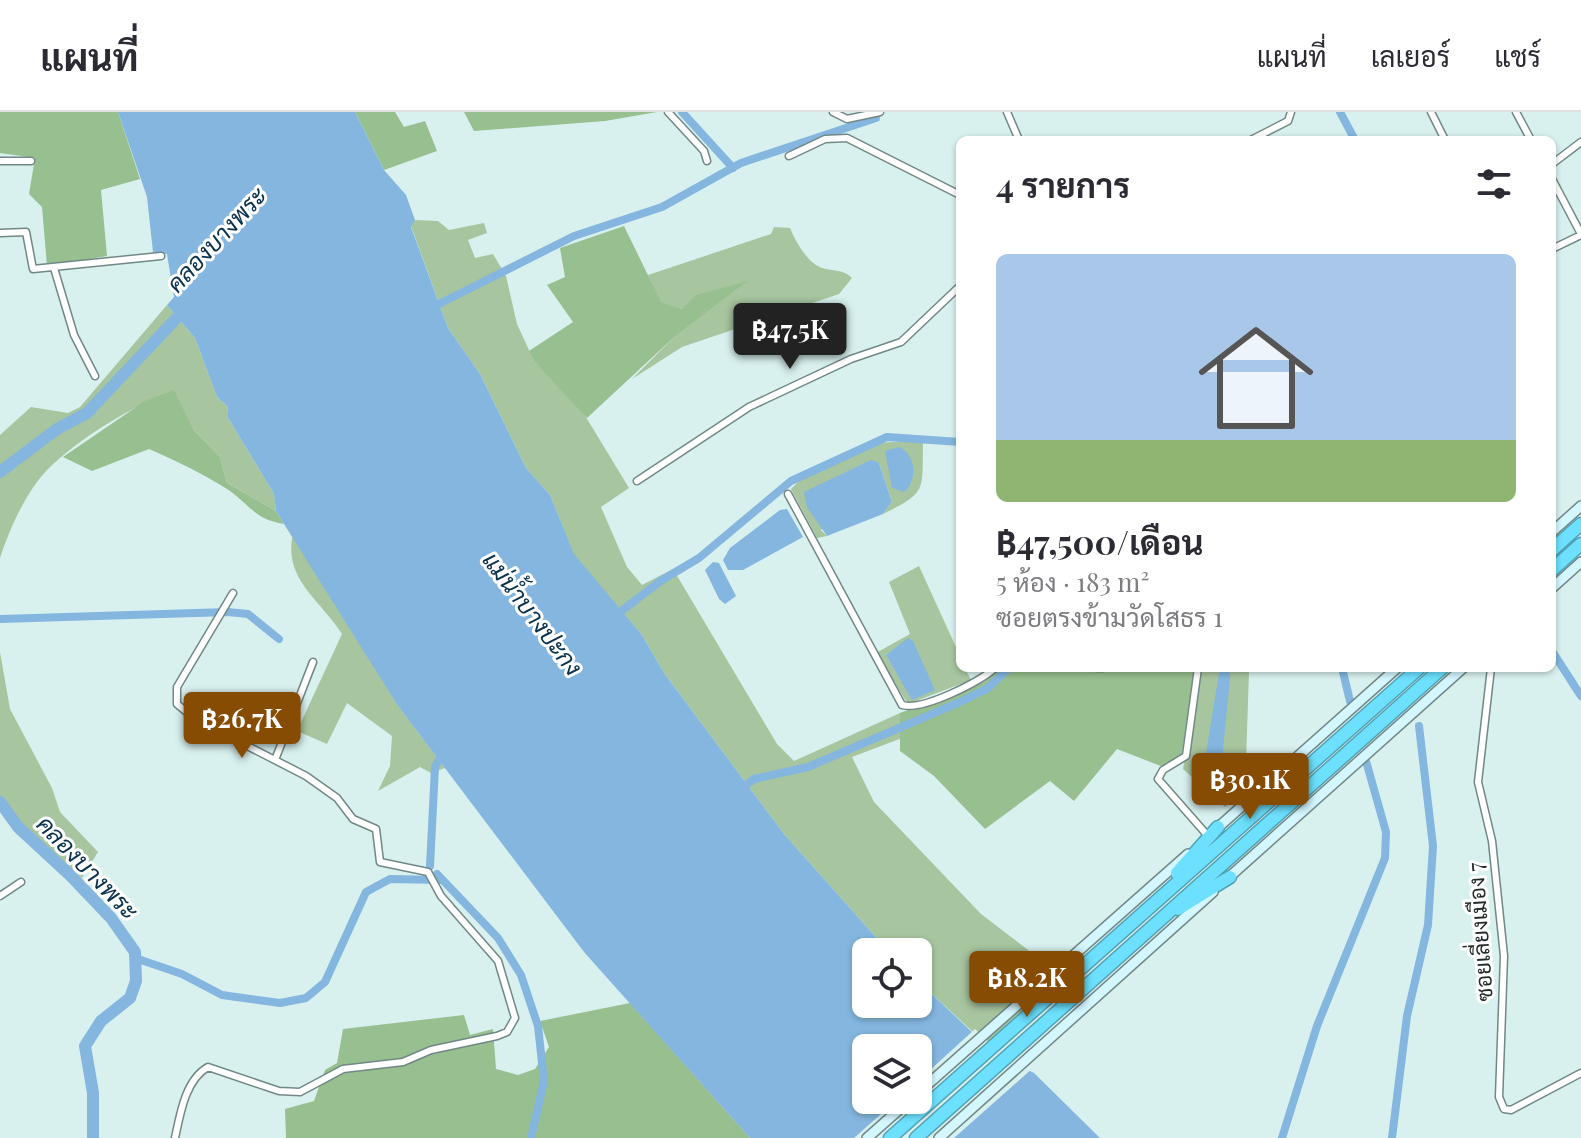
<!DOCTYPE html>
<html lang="th">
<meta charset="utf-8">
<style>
body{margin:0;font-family:"Playfair Display",Sarabun,serif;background:#f7f7f7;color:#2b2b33;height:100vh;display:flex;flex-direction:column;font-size:30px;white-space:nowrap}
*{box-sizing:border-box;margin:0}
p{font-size:26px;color:#7c7c81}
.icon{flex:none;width:44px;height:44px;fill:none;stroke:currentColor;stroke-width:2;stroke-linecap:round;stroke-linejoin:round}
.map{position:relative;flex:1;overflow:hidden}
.side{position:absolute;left:956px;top:24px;width:600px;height:536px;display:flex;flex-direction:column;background:#fff;border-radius:12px;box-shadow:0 2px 6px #0004}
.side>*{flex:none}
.buttons{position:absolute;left:852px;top:826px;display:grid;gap:16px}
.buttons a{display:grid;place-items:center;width:80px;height:80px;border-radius:12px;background:#fff;box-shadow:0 2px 6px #0004;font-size:40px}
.price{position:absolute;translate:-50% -68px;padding:0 18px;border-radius:8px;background:#874c04;color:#fff;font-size:26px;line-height:52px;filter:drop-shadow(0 2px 4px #0008)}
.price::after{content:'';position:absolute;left:50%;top:48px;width:24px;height:18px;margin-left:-12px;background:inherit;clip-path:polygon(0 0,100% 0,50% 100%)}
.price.selected{background:#222;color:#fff}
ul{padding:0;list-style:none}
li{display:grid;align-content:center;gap:16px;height:424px;padding:0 40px}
li span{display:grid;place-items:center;height:248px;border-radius:12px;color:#555}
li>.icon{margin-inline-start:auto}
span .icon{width:144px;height:144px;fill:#fffc;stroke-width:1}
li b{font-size:34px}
h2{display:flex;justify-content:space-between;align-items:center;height:96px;padding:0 40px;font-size:34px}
header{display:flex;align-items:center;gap:48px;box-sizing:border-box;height:112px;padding:0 40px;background:#fff;border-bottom:2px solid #e1e1e2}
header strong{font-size:38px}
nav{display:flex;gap:44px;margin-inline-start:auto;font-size:28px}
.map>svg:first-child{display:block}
</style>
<header>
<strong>แผนที่</strong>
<nav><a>แผนที่</a><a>เลเยอร์</a><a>แชร์</a></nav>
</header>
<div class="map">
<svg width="1581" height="1026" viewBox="0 0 1581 1026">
<rect width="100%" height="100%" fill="#d8f1ef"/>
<!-- green -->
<path fill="#a7c59f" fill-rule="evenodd" d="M415 108 438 109 449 118 484 111 487 121 468 128 475 146 493 142 506 164 517 212 534 249 578 292 629 376 601 395 627 455 642 473 673 457 777 632 794 649 900 601 902 626 852 645 874 690 981 802 1036 844 1067 858 986 932 918 869V840H889L784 722 664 561 642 523 574 443 550 383 526 356 480 262 448 216 411 114Z
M774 115 790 116C795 128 805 146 816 153 828 161 842 155 852 166L839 182 682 235 632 267 672 227 745 171 682 197 660 190 648 163 771 122Z
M167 193 195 226 217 285 228 295 227 304 274 382 276 399 227 371 220 345 194 318 174 279C133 293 78 327 47 358 26 380 9 418 0 446V323L31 295 68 301 80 295Z
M905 329 923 330C922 379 928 380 883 402L892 390 879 351 821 418 827 424 817 426 791 377 800 368 879 331Z
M293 421 398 594 445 656 431 661 420 655 378 679 390 654 392 624 347 591 327 632 297 619 342 522C318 485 283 467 293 421Z
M919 454 960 544V556H965L971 568 908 592 876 541 910 522 889 470ZM908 527 913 588 886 543Z
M0 540 10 597 52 676 60 700 98 740 82 766 0 698Z
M1200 556H1332L1249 560 1245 679 1225 695 1183 657Z"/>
<!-- forest -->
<path fill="#98bf8f" d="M0 0H118L140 67 101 78 107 144 47 154 42 95 29 82 35 46 0 41Z
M355 0H395L404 15 425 9 437 39 384 58Z
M464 0H657L605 9 474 19Z
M624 114 661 190 682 197 696 183 748 169 672 227 587 306 534 249 529 239 573 210 547 173 565 165 560 136Z
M174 278 194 318 220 345 227 371 276 399 284 412C253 407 251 393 227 377 202 361 176 349 149 337L92 359 63 345 145 289Z
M997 556H1093L1100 559 1110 556H1194L1182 642 1171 658 1117 637 1074 689 1050 669 985 717 934 664 900 639V601L984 570Z
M630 891 750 1026H286L285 997 314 989 325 958 337 951 343 917 464 903 470 923 493 917 496 957 518 963 535 957 549 935 540 909Z"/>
<!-- water -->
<path fill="#84b6df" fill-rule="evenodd" d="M118 0H355L384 58 406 83 415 108 411 115 448 216 480 262 526 356 550 383 574 442 642 523 664 561 784 722 889 840H866V892H918V869L992 939 1034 961 1100 1026H750L584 840 398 594 284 412 276 399 274 382 227 304 228 295 217 285 195 226 167 193 174 185 167 142 153 140 147 85ZM866 936H918V988H866Z
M899 335C916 342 918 369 904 380L892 376 885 339Z
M871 348 879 351 892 390 883 402 827 424 807 395 804 380Z
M787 397 803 425 743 458H728L723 448 730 436 780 398Z
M713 450 719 451 736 484 725 492 719 487 705 458Z
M908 526 913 529 935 578 912 588 886 543Z
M1224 558 1229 560 1230 566 1220 669 1205 661 1204 654 1219 561Z"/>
<!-- pier -->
<path fill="#d8f1ef" d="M975 917 995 936 1033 956 954 1026H854L897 988H918V969Z"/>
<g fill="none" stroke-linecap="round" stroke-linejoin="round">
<!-- canal -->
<path stroke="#84b6df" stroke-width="8" d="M682 0 733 56
M1340 0 1355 28
M433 195 574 124 662 95 741 51 876 6
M616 503 662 468 699 446 791 369 887 325 960 330
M0 507 228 500 248 502 279 527
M1552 539 1581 584
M1342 556 1350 589
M740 678 754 667 808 655 960 590 988 576 1009 556
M430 754 435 655 443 641
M437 762 498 826 521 863 538 914 544 969 531 1026
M135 846 182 862 222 883 280 891 306 886 325 870 366 780 390 767 442 768
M1282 1026 1317 914 1385 746 1386 720 1366 649
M1392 1026 1407 904 1428 813 1433 734 1419 614"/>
<!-- river -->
<path stroke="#84b6df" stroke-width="12" d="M0 360 57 317 87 301 188 194
M0 690 18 715 71 764 111 806 135 840 136 869 130 886 101 909 85 934 93 981V1026"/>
<!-- street casing -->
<g stroke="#718886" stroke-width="9">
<path id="street" d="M668 0 704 39 707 49
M833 0 847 7 880 0
M1007 0 1019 28
M1431 0 1445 28
M1516 0 1531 28
M1251 28 1288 9 1291 0
M789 44 825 27 847 26 960 83
M0 49H31
M1552 52 1581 30
M1552 67 1581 122
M0 121 26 120 33 157 161 144
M1552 137 1581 123
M54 156 74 223 95 264
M637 369 749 295 851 247 901 230 960 174
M788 382 902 593C923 599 979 570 995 556
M1097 556H1102
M1198 556 1186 644 1163 658 1158 667 1208 724
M1491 556 1478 670 1492 729 1504 844 1499 985 1504 997 1511 998 1581 961
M275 648 313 550
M0 784 21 770
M175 1026C180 1003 185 968 208 955L279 979 300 980 343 957 403 950 431 938 497 924 507 920 515 906 498 849 441 784 428 760 380 750 376 717 353 707 337 686 306 664 195 607 177 592V575L233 481"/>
</g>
<!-- secondary casing -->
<g stroke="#718886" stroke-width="12">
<path id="secondary" d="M1552 420 1581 394
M1552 476 1581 450
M1214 719 1397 556
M1227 767 1463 556
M918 981 1188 742
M867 1026 910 988
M939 1026 1213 780"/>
</g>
<!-- highway casing -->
<g stroke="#52a1b4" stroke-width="15">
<path id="highway" d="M1552 438 1581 412
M1552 458 1581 432
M1177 761 1218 715
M1178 797 1230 765
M890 1026 1419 556
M916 1026 1442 556"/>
</g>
<!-- street -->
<use href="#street" stroke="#fff" stroke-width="6"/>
<!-- secondary -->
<use href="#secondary" stroke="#d3f6ff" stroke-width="9"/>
<!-- highway -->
<use href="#highway" stroke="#6ce0fe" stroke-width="12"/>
</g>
<g text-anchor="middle" stroke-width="6" stroke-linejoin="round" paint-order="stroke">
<!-- street labels -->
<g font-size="22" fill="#222b2a" stroke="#fff">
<text transform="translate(1480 820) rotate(-94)" y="8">ซอยเลี่ยงเมือง 7</text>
</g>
<!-- water labels -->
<g font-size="24" font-style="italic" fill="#09314c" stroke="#fff">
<text transform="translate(217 128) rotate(-47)" y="8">คลองบางพระ</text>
<text transform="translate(532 502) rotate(53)" y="8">แม่น้ำบางปะกง</text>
<text transform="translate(87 756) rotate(46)" y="8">คลองบางพระ</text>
</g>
</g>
</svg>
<div class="buttons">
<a><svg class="icon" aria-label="locate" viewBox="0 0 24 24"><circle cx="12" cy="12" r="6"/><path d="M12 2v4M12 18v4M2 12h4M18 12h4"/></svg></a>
<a><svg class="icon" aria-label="layers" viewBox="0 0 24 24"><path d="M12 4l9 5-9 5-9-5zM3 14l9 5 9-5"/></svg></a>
</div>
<b class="price selected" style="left:790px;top:259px">฿47.5K</b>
<b class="price" style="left:242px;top:648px">฿26.7K</b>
<b class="price" style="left:1250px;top:709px">฿30.1K</b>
<b class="price" style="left:1027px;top:907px">฿18.2K</b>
<section class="side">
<h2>4 รายการ<svg class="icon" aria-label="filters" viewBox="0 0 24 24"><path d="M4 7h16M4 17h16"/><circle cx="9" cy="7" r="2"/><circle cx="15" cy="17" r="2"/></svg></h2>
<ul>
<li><span style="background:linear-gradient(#a9c7e8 75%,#8fb573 0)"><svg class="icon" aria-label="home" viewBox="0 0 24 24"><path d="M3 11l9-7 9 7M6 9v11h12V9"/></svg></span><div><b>฿47,500/เดือน</b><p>5 ห้อง · 183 m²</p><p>ซอยตรงข้ามวัดโสธร 1</p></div></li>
</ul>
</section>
</div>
